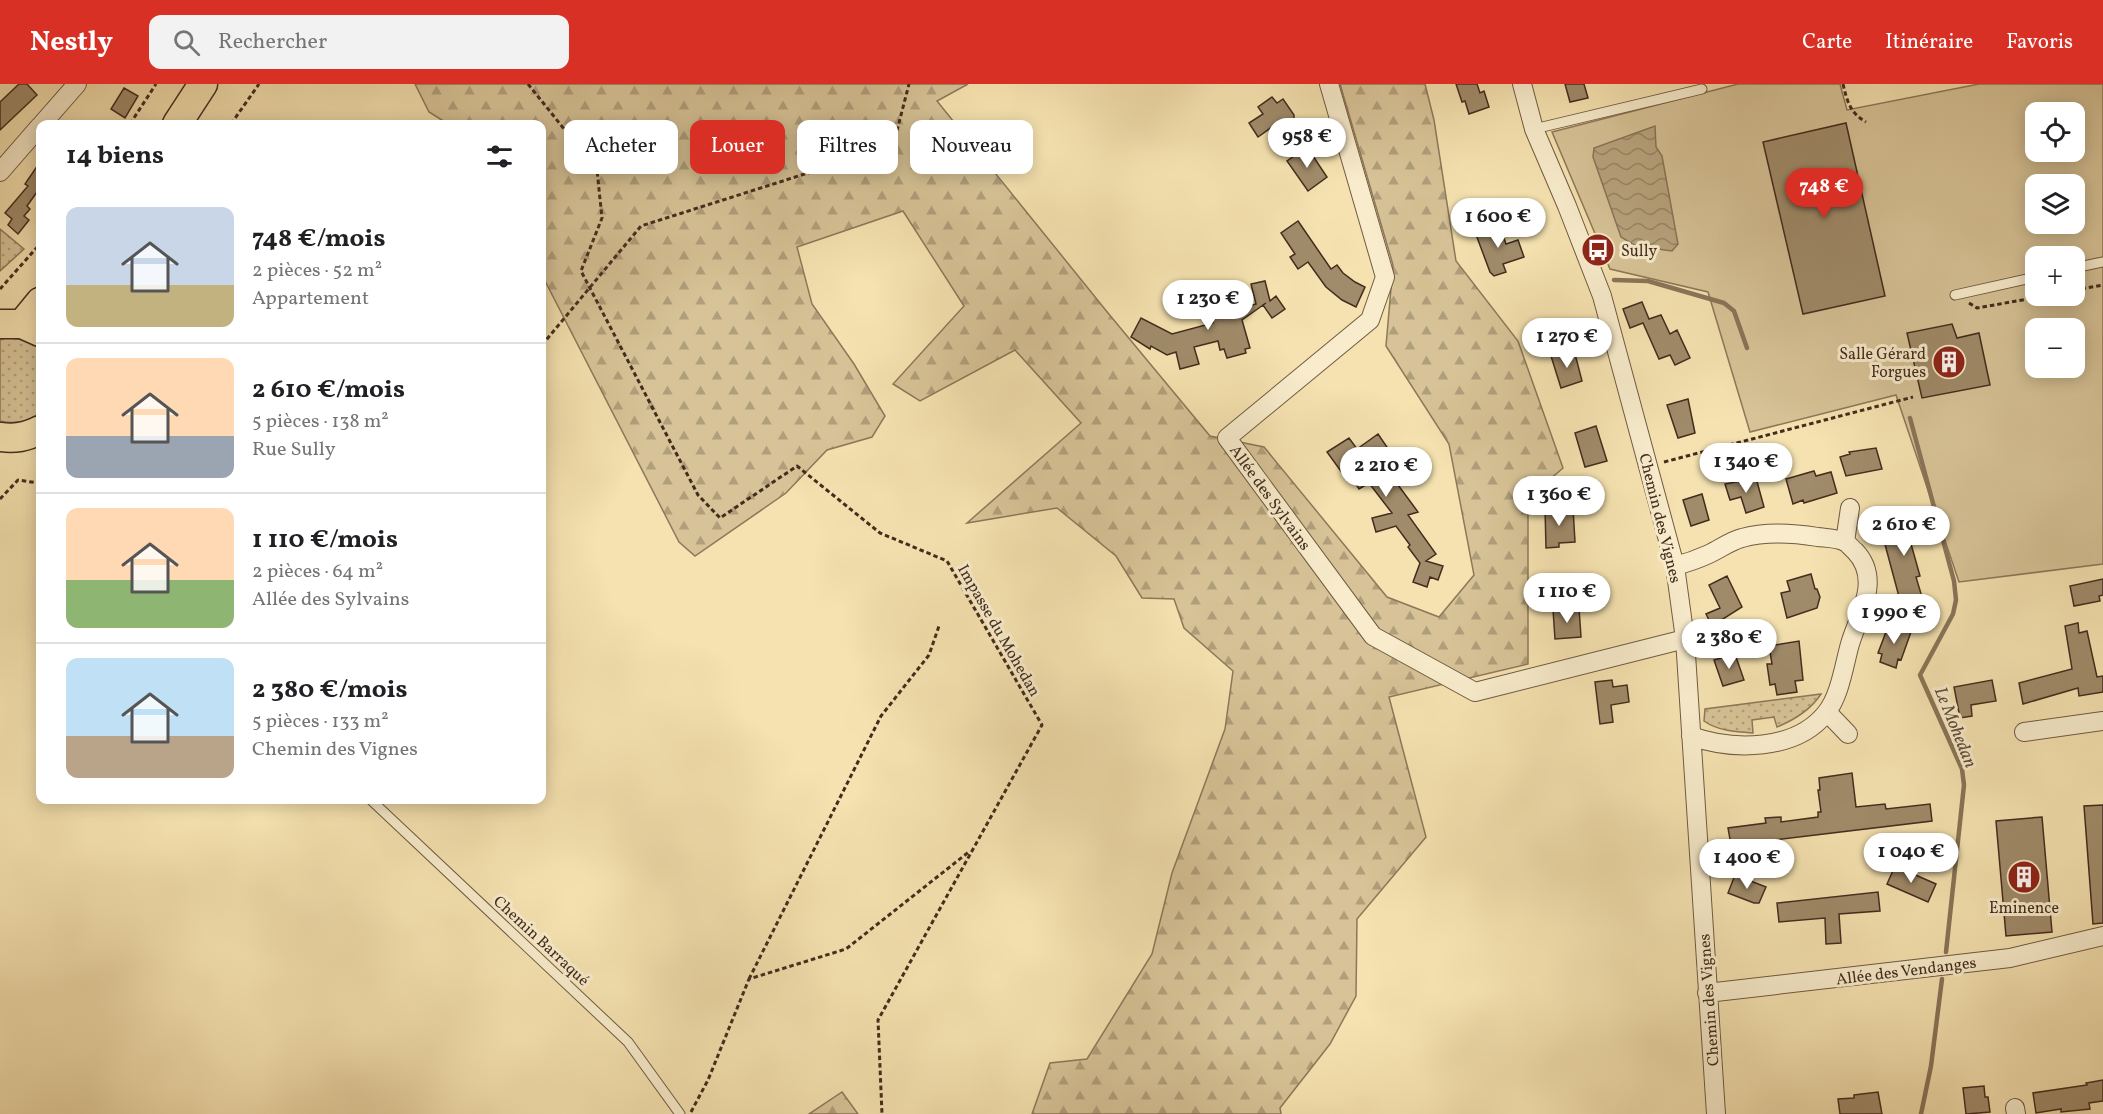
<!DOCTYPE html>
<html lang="fr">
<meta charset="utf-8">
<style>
body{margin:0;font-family:Vollkorn,serif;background:#f2f2f2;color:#202124;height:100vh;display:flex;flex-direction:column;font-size:22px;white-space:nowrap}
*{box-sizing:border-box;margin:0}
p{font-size:20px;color:#757577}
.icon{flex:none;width:33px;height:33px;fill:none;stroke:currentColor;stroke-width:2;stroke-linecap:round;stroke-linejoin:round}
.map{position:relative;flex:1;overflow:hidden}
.side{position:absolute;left:36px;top:36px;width:510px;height:684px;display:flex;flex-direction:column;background:#fff;border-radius:12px;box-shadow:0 3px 15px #0003}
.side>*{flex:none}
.banner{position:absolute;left:564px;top:36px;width:570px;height:54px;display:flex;gap:12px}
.fabs{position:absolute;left:2025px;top:18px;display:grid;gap:12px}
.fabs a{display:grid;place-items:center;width:60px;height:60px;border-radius:12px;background:#fff;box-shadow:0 3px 15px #0003;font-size:30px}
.price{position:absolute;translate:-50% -51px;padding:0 14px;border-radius:21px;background:#fff;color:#222;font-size:20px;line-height:39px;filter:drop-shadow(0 2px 3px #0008)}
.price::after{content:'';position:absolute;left:50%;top:36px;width:18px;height:14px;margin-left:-9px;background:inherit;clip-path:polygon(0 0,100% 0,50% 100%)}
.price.on{background:#d93025;color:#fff}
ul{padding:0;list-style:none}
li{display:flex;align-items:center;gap:18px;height:150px;padding:0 30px}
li+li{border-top:2px solid #e0e0e0}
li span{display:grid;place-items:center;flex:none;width:168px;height:120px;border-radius:12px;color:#555}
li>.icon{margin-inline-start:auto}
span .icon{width:72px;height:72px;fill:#fffc;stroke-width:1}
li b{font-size:26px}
h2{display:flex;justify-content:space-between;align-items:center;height:72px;padding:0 30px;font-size:26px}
.chip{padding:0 21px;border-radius:12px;background:#fff;box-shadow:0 3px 15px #0003;font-size:21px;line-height:54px}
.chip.on{background:#d93025;color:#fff}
header{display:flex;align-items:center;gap:36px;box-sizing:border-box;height:84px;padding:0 30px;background:#d93025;color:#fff}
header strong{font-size:28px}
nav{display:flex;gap:33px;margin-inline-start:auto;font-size:21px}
.search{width:420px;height:54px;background:#f2f2f2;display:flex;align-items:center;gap:15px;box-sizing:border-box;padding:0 21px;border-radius:12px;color:#757577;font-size:22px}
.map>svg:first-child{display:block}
</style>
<header>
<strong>Nestly</strong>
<div class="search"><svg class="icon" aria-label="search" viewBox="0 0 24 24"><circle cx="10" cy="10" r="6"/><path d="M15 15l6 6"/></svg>Rechercher</div>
<nav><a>Carte</a><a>Itinéraire</a><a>Favoris</a></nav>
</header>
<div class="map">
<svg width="2103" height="1030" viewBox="0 0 2103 1030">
<defs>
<pattern id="green-dots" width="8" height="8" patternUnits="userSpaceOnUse" patternTransform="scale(1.5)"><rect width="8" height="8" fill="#d7c397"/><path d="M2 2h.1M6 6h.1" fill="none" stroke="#b09f7b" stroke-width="1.8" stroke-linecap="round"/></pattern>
<pattern id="forest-firs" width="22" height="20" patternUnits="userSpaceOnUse" patternTransform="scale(1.5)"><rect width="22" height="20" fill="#d7c397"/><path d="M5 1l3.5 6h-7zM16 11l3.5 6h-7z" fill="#b09f7b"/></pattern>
<pattern id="water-waves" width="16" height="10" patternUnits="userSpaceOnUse" patternTransform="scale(1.5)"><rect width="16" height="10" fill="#b8a47e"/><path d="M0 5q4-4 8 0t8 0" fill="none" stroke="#978667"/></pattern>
</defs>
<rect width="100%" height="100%" fill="#f5e2b0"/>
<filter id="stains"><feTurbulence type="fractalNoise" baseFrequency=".00333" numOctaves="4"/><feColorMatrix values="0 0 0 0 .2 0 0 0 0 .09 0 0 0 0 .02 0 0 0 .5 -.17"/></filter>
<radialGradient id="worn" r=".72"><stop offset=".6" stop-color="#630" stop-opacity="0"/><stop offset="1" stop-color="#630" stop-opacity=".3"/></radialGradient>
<!-- green -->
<path fill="url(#green-dots)" stroke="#8d785a" stroke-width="1.5" d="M0 145 24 165 0 187Z
M5 254C19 254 29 256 40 265V329C28 337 15 341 0 337V256Z
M1821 610C1810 627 1794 636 1777 643L1774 633 1752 636 1753 649C1736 648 1718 647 1704 637L1705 625Z"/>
<!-- forest -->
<path fill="url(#forest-firs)" stroke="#8d785a" stroke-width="1.5" d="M415 0H968L937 17 1108 229 1210 352 1264 363 1387 513 1439 533 1474 491 1449 360 1386 262 1393 181 1340 0H1425L1434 36 1456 177 1518 257 1563 384 1528 414V580L1389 613 1426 753 1357 835 1356 912 1330 960 1280 1024 1281 1030H1032L1050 979 1087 975 1152 870 1172 789 1225 645 1233 587 1184 544 1174 515 1142 514 1116 472 1057 424 967 439 1081 339 1015 266 920 317 893 300 964 222 903 127 797 163 812 220 854 280 885 332 872 353 827 366 786 409 695 472 679 458 542 191V40H448L429 28Z
M842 1008 858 1030H809Z"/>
<!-- pitch -->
<path fill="#d7c397" stroke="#8d785a" stroke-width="1.5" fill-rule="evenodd" d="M1738 0H1840L1847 26 1979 0H2103V480L1959 498 1896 311 1750 348 1708 208 1610 185 1552 48ZM2036 28H2074V68H2036ZM2036 100H2074V140H2036ZM2036 172H2074V212H2036ZM2036 244H2074V284H2036Z"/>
<!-- water -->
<path fill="url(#water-waves)" stroke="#897458" stroke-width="1.5" d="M1655 42 1656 63 1662 72 1678 160 1672 167 1636 162 1621 153 1593 73 1594 64Z"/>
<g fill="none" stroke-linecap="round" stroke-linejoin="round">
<!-- stream -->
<path stroke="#897458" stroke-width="4.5" d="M1614 196 1648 197 1724 219 1734 227 1747 264
M1910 334 1954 497 1956 516 1953 530 1920 591 1962 685 1964 701 1946 868
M1921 1030 1931 982 1942 895"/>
</g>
<!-- building -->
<path fill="#a08b6a" stroke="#432c1e" stroke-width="1.5" d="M19 0H27L37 11 0 46V18Z
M1456 0H1477L1480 9 1484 7 1489 23 1469 30 1465 17 1462 18Z
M1565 0H1584L1588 14 1570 18Z
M124 4 138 12 125 34 111 25Z
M1272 13 1277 19 1283 15 1294 31V38L1277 50 1272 43 1258 53 1249 39 1263 30 1258 23Z
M1846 39 1885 212 1803 230 1763 58Z
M1307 63 1327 93 1308 107 1287 77Z
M40 78V111L37 108 27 122 30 125 24 132 29 136 18 150 8 141 12 135 5 129 28 102 25 100Z
M1298 137 1331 185 1337 181 1343 189 1355 198 1365 203 1356 223 1342 216 1326 203 1308 178 1298 185 1290 173 1295 170 1281 149Z
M1499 140 1506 160 1518 156 1524 173 1503 180 1506 188 1494 192 1490 188 1475 148Z
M1265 197 1270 217 1276 212 1285 225 1272 234 1263 221 1266 219 1242 236 1250 264 1245 265 1246 269 1227 274 1224 265 1220 266 1218 257 1194 263 1199 280 1180 285 1176 268 1167 271 1151 262 1150 265 1131 253 1141 234 1172 250 1213 239 1211 232 1256 220 1251 200Z
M1642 218 1649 235 1661 231 1670 250 1677 246 1690 274 1675 281 1670 271 1659 275 1643 239 1630 244 1623 225Z
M1952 240 1957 254 1979 249 1990 301 1922 314 1907 249Z
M1574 266 1582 297 1561 304 1551 272Z
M1688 315 1695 349 1678 354 1667 321Z
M1596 342 1607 377 1585 383 1575 349Z
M1378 350 1391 369 1381 375 1387 386 1418 428 1408 431 1436 470 1426 477 1443 482 1438 496 1430 493 1427 503 1413 498 1420 479 1408 463 1410 461 1396 442 1376 448 1372 434 1392 429 1369 399 1359 405 1352 394 1348 397 1327 368 1349 354 1357 365Z
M1876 364 1882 385 1846 392 1840 373 1850 370 1849 368Z
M1814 387 1816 392 1831 388 1837 409 1804 419 1803 416 1793 420 1786 395Z
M1756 394 1764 423 1746 429 1741 413 1730 416 1725 400Z
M1702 410 1709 436 1691 442 1683 416Z
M1909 423 1919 458 1911 460 1920 492 1916 493 1925 523 1901 520 1883 453 1892 451 1889 437 1893 436 1891 428Z
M1545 424H1573L1575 458 1559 459V463L1546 464Z
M1811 490 1815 505H1817L1820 513 1817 524 1787 534 1781 509 1790 507 1787 497Z
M1727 492 1742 523 1712 542 1706 530 1720 524 1709 501Z
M2103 495V511L2099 512 2100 517 2074 522 2070 502Z
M1579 524 1581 553 1555 555 1553 526Z
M2078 539 2079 549 2087 547 2097 593 2103 592V608L2079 612 2078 604 2023 620 2019 599 2072 585 2065 542Z
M1889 540 1911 548 1901 576 1898 575 1896 584 1880 578 1882 570 1878 569Z
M1799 557 1803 596 1795 597 1797 608 1777 611 1775 600 1770 601 1767 580H1772L1769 562Z
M1735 570 1744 596 1723 602 1714 576Z
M1612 596 1613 603 1627 601 1629 618 1611 621 1613 638 1600 640 1595 598Z
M1992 596 1996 617 1971 621 1972 632 1960 634 1954 603Z
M1852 689 1856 723 1885 720 1886 725 1930 720 1932 737 1731 761 1728 744 1766 739 1765 734 1781 733V738L1818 733V728H1821L1818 706H1820L1819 694Z
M2103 721V839L2093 840 2084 722Z
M2042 733 2052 848 2006 852 1996 737Z
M1895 782 1936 800 1928 818 1887 800Z
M1735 791 1766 803 1759 819H1754L1728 809Z
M1878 808 1880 827 1839 830 1841 859 1826 860 1825 834 1779 838 1777 819Z
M2103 996V1017L2089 1019 2090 1025 2061 1028V1025L2036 1029 2033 1009 2087 1001 2086 999Z
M1984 1002 1985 1013H1988L1990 1028 1966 1030 1963 1004Z
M1878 1008 1882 1030H1840L1838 1015 1854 1014V1011Z"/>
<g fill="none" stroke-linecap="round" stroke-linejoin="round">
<!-- lane casing -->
<g stroke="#705a42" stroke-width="11">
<path id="lane" d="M1534 45 1702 5
M2074 184 2103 178
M1955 211 2036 193
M371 716 628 958 680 1030"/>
</g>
<!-- street casing -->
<g stroke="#705a42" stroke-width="20">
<path id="street" d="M1329 0 1385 193 1370 236 1227 354 1373 552 1475 608 1685 555
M1522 0 1534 45 1567 122 1602 212 1675 482 1685 555 1716 1030
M42 40 77 0
M0 88 40 42
M1845 458 1850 424
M1675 482C1687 479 1698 475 1709 470 1720 465 1730 457 1742 454 1766 447 1793 449 1818 453 1826 454 1838 454 1845 458 1848 459 1852 465 1855 467 1882 495 1859 530 1850 560 1844 581 1840 612 1826 629 1796 667 1733 667 1691 652
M1827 628 1848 650
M2024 648 2103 637
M1707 909 2010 874 2103 852
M2015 1024 2016 1030"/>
</g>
<!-- primary casing -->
<g stroke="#432c1e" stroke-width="31">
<path id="primary" d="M177 40 203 0
M0 240H22L40 248
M22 240 40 218
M0 353C15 355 26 353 40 346"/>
</g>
<!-- path -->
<path stroke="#432c1e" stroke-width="3" stroke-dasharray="4.5 3" stroke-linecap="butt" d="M528 0 597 86 602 134 581 187 698 411 720 434 797 382 880 449 947 477 1042 641 878 936 882 1030
M1843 0C1847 17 1850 29 1866 38
M130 40 156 0
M231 40 259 0
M0 205 40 160
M2074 206 2103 201
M1969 219 1977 224 2045 212
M542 261 641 142 893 62 909 0
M1664 378 1913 313
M0 415 18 396 38 399 40 402
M749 895 881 632 929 571 939 542
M691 1028 708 996 749 895 846 865 970 767"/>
<!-- lane -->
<use href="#lane" stroke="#f8eccc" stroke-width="9"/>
<!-- street -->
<use href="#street" stroke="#f8eccc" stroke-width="18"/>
<!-- primary -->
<use href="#primary" stroke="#f5e2b0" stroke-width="28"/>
</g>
<!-- icons -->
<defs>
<g id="bus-disc" transform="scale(1.725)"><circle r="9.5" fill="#8f2418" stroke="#f8eccc"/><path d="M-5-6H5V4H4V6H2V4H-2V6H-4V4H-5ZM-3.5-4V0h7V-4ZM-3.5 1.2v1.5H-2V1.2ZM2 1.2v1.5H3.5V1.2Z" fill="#fff"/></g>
<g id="building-disc" transform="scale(1.725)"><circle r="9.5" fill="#8f2418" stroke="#f8eccc"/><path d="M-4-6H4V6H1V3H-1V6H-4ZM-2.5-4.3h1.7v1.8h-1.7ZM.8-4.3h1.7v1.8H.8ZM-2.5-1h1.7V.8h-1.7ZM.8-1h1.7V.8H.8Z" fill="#fff"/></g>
</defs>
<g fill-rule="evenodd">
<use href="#bus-disc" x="1598" y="166"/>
<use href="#building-disc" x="1949" y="278"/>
<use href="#building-disc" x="2024" y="793"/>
</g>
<g text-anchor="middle" stroke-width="6" stroke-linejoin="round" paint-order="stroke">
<!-- poi labels -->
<g font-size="16" fill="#432c1e" stroke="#f8eccc" text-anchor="start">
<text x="1621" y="172">Sully</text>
<text x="1926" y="275" text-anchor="end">Salle Gérard<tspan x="1926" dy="18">Forgues</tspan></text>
<text x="2024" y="829" text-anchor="middle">Eminence</text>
</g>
<!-- street labels -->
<g font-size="16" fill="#432c1e" stroke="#f8eccc">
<text transform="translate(1271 413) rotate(54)" y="6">Allée des Sylvains</text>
<text transform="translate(1661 434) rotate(76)" y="6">Chemin des Vignes</text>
<text transform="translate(1000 546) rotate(60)" y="6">Impasse du Mohedan</text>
<text transform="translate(542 856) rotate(43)" y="6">Chemin Barraqué</text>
<text transform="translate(1906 886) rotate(-7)" y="6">Allée des Vendanges</text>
<text transform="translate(1708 916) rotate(-94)" y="6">Chemin des Vignes</text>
</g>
<!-- water labels -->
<g font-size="18" font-style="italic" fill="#604a36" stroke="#f8eccc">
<text transform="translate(1956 643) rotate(68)" y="6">Le Mohedan</text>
</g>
</g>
<rect width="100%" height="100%" filter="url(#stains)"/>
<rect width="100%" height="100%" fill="url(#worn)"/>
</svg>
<div class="fabs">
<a><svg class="icon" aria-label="locate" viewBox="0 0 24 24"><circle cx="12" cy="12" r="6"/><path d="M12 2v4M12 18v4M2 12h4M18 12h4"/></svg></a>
<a><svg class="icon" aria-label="layers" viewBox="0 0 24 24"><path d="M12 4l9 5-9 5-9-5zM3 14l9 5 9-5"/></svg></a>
<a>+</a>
<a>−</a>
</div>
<b class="price" style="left:1307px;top:85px">958 €</b>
<b class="price on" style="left:1824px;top:135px">748 €</b>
<b class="price" style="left:1498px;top:165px">1 600 €</b>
<b class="price" style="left:1208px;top:247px">1 230 €</b>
<b class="price" style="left:1567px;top:285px">1 270 €</b>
<b class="price" style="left:1746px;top:410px">1 340 €</b>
<b class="price" style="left:1386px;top:414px">2 210 €</b>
<b class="price" style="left:1559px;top:443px">1 360 €</b>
<b class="price" style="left:1904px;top:473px">2 610 €</b>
<b class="price" style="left:1567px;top:540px">1 110 €</b>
<b class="price" style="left:1894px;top:561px">1 990 €</b>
<b class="price" style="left:1729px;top:586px">2 380 €</b>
<b class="price" style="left:1911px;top:800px">1 040 €</b>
<b class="price" style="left:1747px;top:806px">1 400 €</b>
<div class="banner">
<a class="chip">Acheter</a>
<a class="chip on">Louer</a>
<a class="chip">Filtres</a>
<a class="chip">Nouveau</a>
</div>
<section class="side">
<h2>14 biens<svg class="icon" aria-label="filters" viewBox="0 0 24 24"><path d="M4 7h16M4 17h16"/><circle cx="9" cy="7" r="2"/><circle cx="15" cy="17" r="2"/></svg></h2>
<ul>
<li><span style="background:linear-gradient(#c9d6e8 65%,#c2b280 0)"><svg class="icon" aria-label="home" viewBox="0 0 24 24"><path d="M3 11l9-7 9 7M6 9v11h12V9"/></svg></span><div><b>748 €/mois</b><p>2 pièces · 52 m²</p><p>Appartement</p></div></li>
<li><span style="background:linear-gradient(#ffd9b3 65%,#9aa5b1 0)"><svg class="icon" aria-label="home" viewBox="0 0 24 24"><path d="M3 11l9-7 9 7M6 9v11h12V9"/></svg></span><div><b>2 610 €/mois</b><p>5 pièces · 138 m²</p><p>Rue Sully</p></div></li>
<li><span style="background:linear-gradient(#ffd9b3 60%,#8fb573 0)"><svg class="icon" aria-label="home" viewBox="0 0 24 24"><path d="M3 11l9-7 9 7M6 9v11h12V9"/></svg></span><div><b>1 110 €/mois</b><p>2 pièces · 64 m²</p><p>Allée des Sylvains</p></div></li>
<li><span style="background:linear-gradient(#bfe0f5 65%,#b9a48a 0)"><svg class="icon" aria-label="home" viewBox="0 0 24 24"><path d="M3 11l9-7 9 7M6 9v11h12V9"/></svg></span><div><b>2 380 €/mois</b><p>5 pièces · 133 m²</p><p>Chemin des Vignes</p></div></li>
</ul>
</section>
</div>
